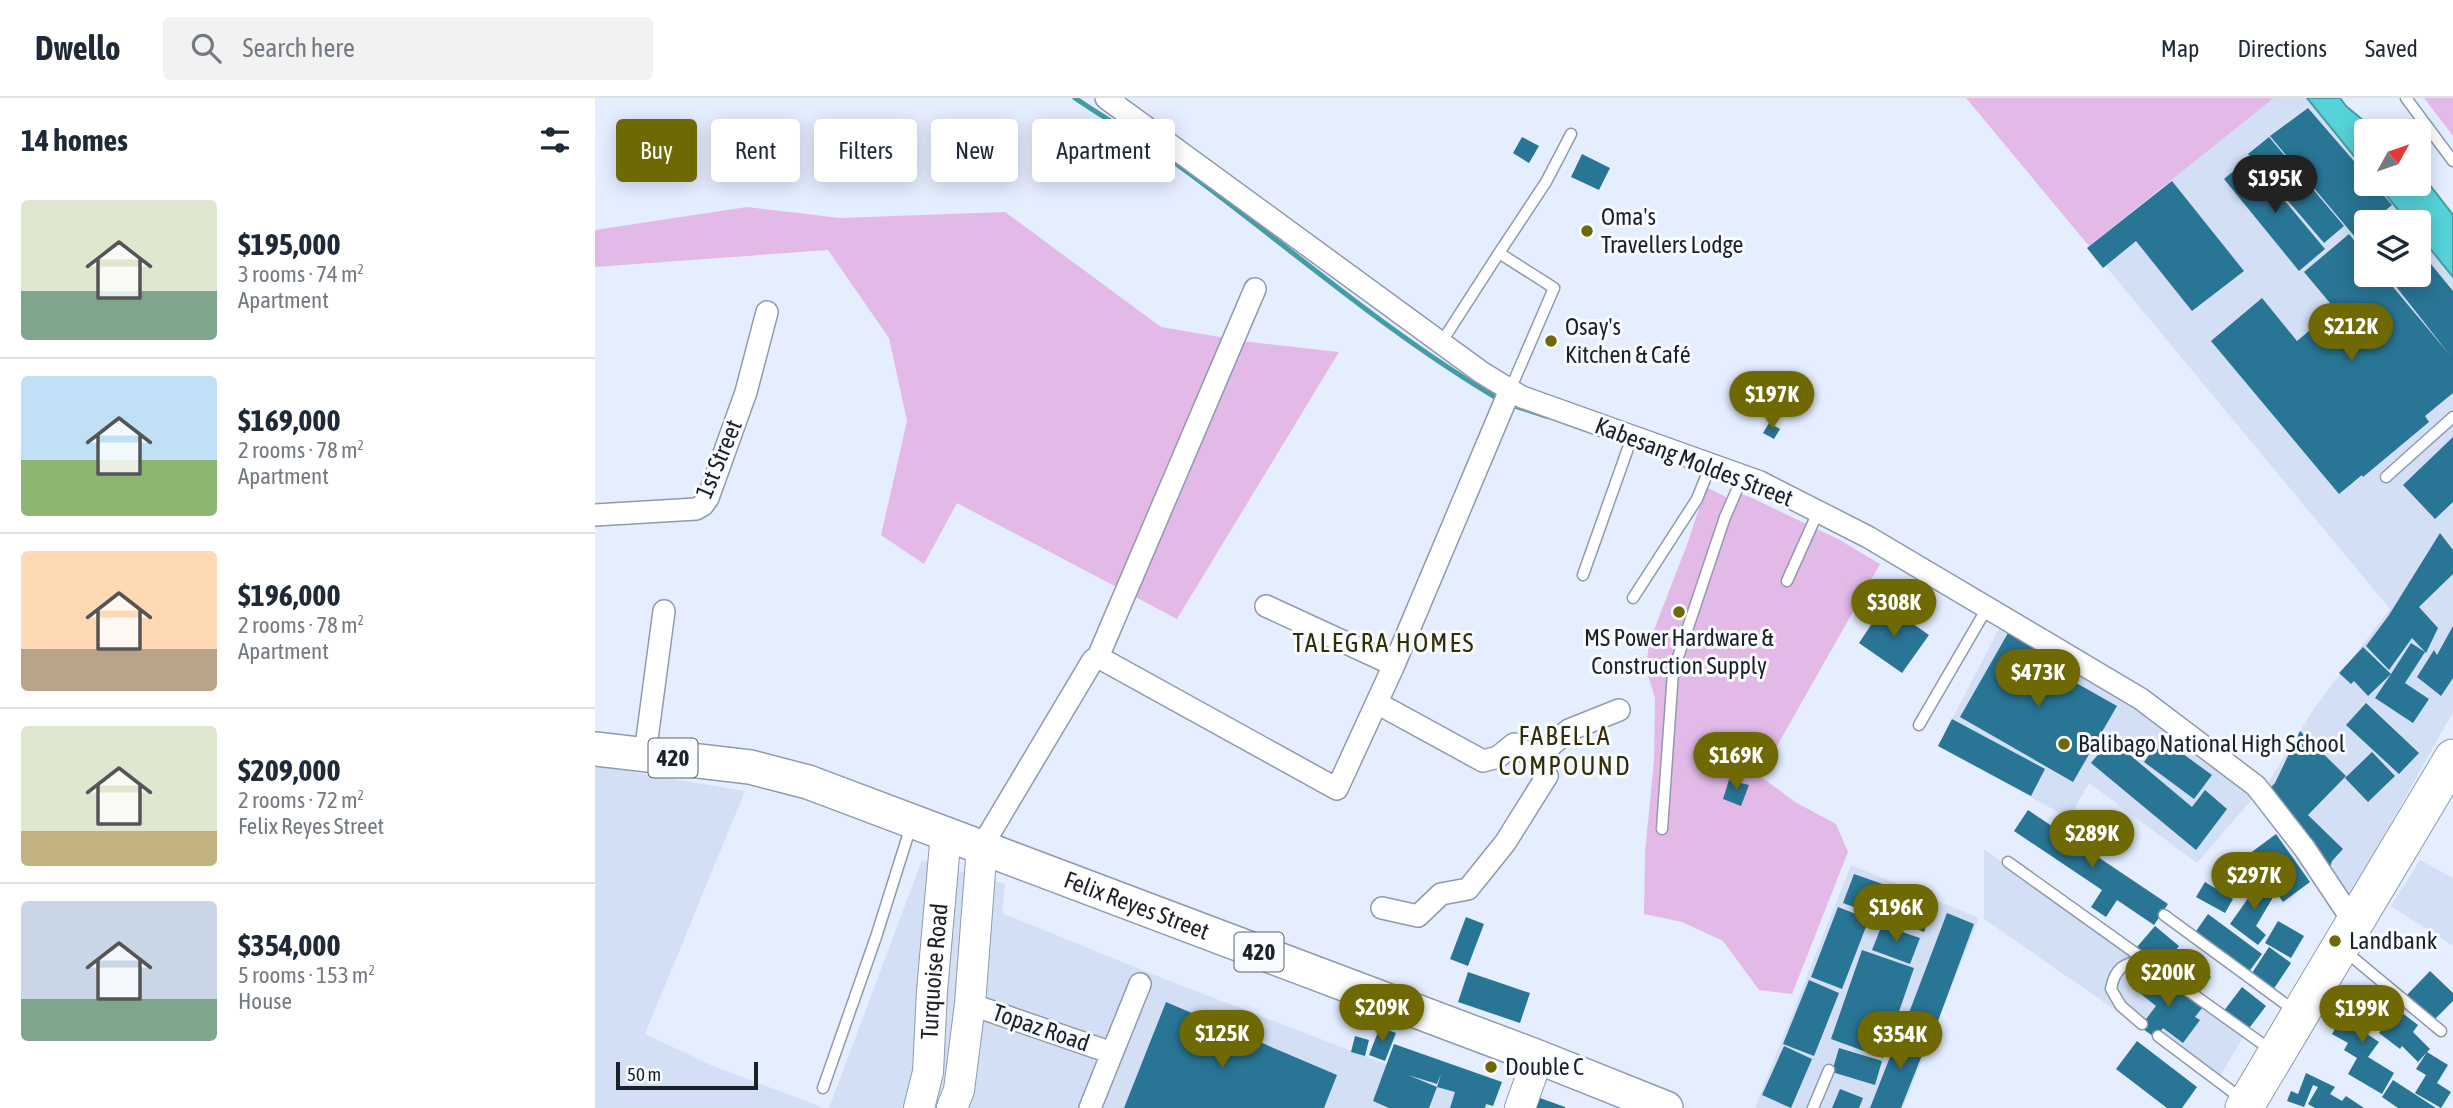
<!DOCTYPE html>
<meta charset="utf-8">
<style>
body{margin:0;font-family:"Asap Condensed",sans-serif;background:#f2f2f3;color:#1f2937;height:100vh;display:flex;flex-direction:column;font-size:26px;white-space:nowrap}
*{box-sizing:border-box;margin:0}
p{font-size:23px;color:#747a83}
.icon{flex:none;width:38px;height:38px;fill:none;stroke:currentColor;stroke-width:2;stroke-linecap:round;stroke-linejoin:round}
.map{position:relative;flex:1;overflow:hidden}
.sheet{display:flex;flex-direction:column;background:#fff;width:595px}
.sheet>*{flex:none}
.top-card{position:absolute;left:21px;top:21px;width:665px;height:63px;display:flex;gap:14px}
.needle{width:46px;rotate:50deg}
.fabs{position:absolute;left:1759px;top:21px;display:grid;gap:14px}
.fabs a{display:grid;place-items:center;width:77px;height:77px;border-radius:7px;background:#fff;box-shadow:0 4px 18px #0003;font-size:35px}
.scale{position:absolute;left:21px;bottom:18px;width:142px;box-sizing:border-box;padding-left:7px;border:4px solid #1c2028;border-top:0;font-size:19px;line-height:24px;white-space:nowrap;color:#1c2028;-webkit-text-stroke:5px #f8fbff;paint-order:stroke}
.price{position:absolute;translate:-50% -60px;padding:0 16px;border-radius:24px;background:#6e6903;color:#fff;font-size:23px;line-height:46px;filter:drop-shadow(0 2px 4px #0008)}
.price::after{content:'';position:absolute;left:50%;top:42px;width:21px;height:16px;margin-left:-10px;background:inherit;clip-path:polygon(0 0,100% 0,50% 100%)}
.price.selected{background:#222;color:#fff}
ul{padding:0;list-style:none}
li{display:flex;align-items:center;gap:21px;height:175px;padding:0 21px}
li+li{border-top:2px solid #e0e1e3}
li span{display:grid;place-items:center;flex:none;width:196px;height:140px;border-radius:7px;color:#555}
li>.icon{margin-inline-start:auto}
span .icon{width:84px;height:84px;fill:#fffc;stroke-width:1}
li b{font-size:30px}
h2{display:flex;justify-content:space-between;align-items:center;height:84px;padding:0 21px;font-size:30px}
.pill{padding:0 24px;border-radius:7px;background:#fff;box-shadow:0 4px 18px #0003;font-size:24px;line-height:63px}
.pill.selected{background:#6e6903;color:#fff}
header{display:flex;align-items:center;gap:42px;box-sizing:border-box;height:98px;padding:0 35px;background:#fff;border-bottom:2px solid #e0e1e3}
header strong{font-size:33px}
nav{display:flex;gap:38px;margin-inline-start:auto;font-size:24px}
.search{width:490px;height:63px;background:#f2f2f3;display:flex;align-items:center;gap:18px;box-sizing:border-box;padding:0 24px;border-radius:7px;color:#747a83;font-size:26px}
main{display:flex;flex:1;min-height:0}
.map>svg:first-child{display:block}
</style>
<header>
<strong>Dwello</strong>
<div class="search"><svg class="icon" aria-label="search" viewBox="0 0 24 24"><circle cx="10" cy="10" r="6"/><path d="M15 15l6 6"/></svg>Search here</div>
<nav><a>Map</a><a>Directions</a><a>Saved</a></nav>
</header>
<main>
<section class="sheet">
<h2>14 homes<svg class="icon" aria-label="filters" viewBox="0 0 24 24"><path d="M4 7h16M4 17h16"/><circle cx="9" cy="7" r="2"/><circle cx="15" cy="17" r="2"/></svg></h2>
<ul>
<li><span style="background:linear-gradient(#dfe7d0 65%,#7fa58c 0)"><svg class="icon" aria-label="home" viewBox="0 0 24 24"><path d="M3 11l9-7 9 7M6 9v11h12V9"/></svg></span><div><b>$195,000</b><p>3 rooms · 74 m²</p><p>Apartment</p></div></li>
<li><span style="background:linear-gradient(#bfe0f5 60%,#8fb573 0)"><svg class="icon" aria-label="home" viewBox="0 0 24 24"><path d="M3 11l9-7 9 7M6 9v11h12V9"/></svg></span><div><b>$169,000</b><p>2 rooms · 78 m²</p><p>Apartment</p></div></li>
<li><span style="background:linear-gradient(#ffd9b3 70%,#b9a48a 0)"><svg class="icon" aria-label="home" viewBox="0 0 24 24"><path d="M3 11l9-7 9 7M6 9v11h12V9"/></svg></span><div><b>$196,000</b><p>2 rooms · 78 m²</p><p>Apartment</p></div></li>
<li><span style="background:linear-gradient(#dfe7d0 75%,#c2b280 0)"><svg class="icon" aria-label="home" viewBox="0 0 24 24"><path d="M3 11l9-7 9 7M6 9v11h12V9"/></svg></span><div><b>$209,000</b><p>2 rooms · 72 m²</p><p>Felix Reyes Street</p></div></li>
<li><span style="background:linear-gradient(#c9d6e8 70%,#7fa58c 0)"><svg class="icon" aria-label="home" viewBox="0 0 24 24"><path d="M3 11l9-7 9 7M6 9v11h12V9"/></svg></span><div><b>$354,000</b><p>5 rooms · 153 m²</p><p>House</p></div></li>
</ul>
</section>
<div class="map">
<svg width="1858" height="1010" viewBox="0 0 1858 1010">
<rect width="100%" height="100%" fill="#e4eeff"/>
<!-- built -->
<path fill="#d2dff4" d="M1679 0H1712L1771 73V86H1782L1813 124H1771V177H1824V137L1858 179V614L1751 805 1672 687 1720 609 1795 511 1494 148Z
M1406 527 1519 593 1592 644 1658 700 1602 765 1494 685 1474 720 1343 648Z
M0 668 150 693 50 936 118 968 229 1010H0Z
M1389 751 1649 937 1620 987 1545 929 1389 821Z
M327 762 410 786 407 815 562 878 894 1006 893 1010H234Z
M1825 762 1858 780V848L1796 808Z
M1256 767 1384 820 1308 1010H1160Z"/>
<!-- green -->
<path fill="#e3b9e8" d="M1371 0H1679L1494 148Z
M1829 0H1858V38Z
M152 109 245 120 410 114 566 229 655 244 744 254 582 521 362 405 329 466 286 437 312 323 294 240 233 152 0 169V132Z
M1111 389 1133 400 1144 395 1157 400 1243 441 1285 466 1165 678 1200 704 1241 726 1253 754 1197 896 1164 892 1128 843 1087 824 1049 816 1050 755 1059 662 1060 600 1051 571 1054 545 1093 444Z"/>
<!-- water -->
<path fill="#55d3d9" stroke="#449da4" stroke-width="2" d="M1712 0H1745L1751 8 1781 33H1771V73Z
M1824 73 1858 117V179L1824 137V124H1813L1782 86H1824Z"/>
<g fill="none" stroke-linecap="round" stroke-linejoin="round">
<!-- stream -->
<path stroke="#449da4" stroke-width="5" d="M480 0C515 24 553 45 587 70 693 148 791 235 905 302
M914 306 951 318"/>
</g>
<!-- building -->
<path fill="#297595" d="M1713 10 1771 77V86H1779L1797 107 1776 124H1771V152L1675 38Z
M927 39 944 48 934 65 918 55Z
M1674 39 1749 128 1729 145 1653 56Z
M987 56 1015 70 1004 92 976 79Z
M1654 60 1730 151 1704 173 1629 81Z
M1577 83 1649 173 1597 213 1541 143 1508 170 1492 150Z
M1754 136 1771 157V177H1788L1854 256 1792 177H1824V156L1826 154 1858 193V295L1830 318 1834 324 1768 379 1767 377 1744 396 1616 243 1667 200 1702 243 1740 211 1709 174Z
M1174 325 1185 331 1179 341 1168 335Z
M1858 339V404L1840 421 1808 387Z
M1845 435 1858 452V476L1824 509 1843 530 1831 555 1817 540 1794 572 1771 548 1794 517Z
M1290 506 1334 537 1307 575 1264 545Z
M1858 528V580L1846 598 1822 579 1839 552 1842 557Z
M1413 535 1458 561 1453 569 1522 608 1478 684 1365 619Z
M1816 545 1830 554 1810 585 1834 601 1818 625 1780 600 1796 576 1773 598 1759 583 1756 586 1744 575 1768 549 1796 576Z
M1771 605 1824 655 1804 676 1751 627Z
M1357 621 1450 671 1436 698 1343 648Z
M1705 633 1751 678 1713 717 1748 751 1737 763 1732 779 1670 695 1680 685Z
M1566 640 1617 677 1599 701 1549 664Z
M1516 641 1597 709 1610 692 1632 711 1601 752 1496 665Z
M1777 654 1800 678 1773 704 1750 680Z
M1134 682 1154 687 1146 708 1128 701Z
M1433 712 1573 806 1559 827 1522 802 1511 819 1496 809 1507 792 1419 733Z
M1681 736 1715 784 1688 804 1654 756Z
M1259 776 1296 789 1285 819 1248 805Z
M1668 779 1680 796 1661 828 1671 837 1663 847 1635 826Z
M1610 784 1638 801 1630 815 1601 799Z
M1299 792 1340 807 1329 834 1289 819Z
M1243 809 1274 821 1247 891 1216 879Z
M1352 815 1379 826 1340 931 1312 920Z
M1613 816 1667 856 1653 875 1599 836Z
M871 819 889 826 873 868 855 861Z
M1683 823 1709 838 1696 860 1670 845Z
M1287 827 1325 840 1315 866 1277 852Z
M1560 828 1584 848 1567 870 1542 849Z
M1674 849 1696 865 1678 892 1657 875Z
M1267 852 1319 870 1288 960 1236 941Z
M1588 858 1616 879 1602 898 1574 877Z
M1556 872 1607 910 1600 919 1605 922 1588 945 1568 930 1561 940 1545 929 1561 908 1541 892Z
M1835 873 1858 895V903L1838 923 1810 899Z
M873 874 935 895 925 925 863 904Z
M1214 882 1244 895 1219 958 1188 946Z
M1647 889 1671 908 1652 933 1628 914Z
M1762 892 1779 901 1763 930 1784 944 1773 959 1799 975 1787 996 1753 976 1762 960 1749 952 1753 945 1737 936Z
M571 904 742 977 729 1010H529Z
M1802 911 1823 927 1818 934 1835 951 1832 954 1853 967 1842 985 1856 994 1846 1010 1820 995 1831 977 1821 971 1832 954 1823 964 1807 948 1805 951 1784 935Z
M785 929 801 935 790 963 774 957Z
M1306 931 1333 942 1306 1010H1275Z
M760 938 774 942 770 958 756 954Z
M1542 943 1602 989 1587 1010H1572L1521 971Z
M799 946 907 984 898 1008 891 1006 890 1010H855L860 994 842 989 846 976 842 986 813 977 842 989 834 1010H794L778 1003Z
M1189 948 1217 961 1196 1010 1167 997Z
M1244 950 1287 963 1280 987 1237 974Z
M1711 975 1740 989 1735 996 1747 1003 1751 998 1769 1010H1720L1713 1006 1723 989 1718 987 1709 1009 1692 1003 1696 993 1703 996Z
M1798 982 1841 1010H1803L1787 999Z
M1245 991 1268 1000 1264 1010H1237Z
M945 1000 970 1009V1010H941Z"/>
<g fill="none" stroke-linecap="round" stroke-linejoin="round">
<!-- lane casing -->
<g stroke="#8f9aad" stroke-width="13">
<path id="lane" d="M1811 0 1858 63
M904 155 951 84 976 36
M846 245 904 155 959 190 915 292
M1791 379 1858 319
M988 477 1037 339
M1192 483 1223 414
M1038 500 1102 401 1116 366
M1324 627 1392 510
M1067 731 1078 574 1130 419 1148 378
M1413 764 1676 952
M1569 817 1700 913
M1750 853 1846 933
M1547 926 1526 908 1516 891C1520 869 1529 866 1549 861
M1563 938 1647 1001
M228 990 281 839 316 728
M1218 1010 1234 972"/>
</g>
<!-- street casing -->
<g stroke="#8f9aad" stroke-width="24">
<path id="street" d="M511 0 886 274 927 299 1165 384 1273 439 1546 601 1661 688 1710 751 1760 826
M0 417 101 411 108 407 113 400 151 294 172 214
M671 508 799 567
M503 559 660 191
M782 605 888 663 903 659 919 646 940 661 974 632 1024 612
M50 656 69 513
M387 748 498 562 503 559 742 691 799 567 915 292
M787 810 823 818 846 796 873 791 910 745 952 678 940 661
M375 906 517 955
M495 1010 545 886"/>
</g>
<!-- secondary casing -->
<g stroke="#8f9aad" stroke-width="32">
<g id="secondary">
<path id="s1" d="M324 1010 333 974 337 893 351 735"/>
<path d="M357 1010 364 992 375 906 387 748"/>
<path d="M925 1010 943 959"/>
</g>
</g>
<!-- primary casing -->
<g stroke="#8f9aad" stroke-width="36">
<g id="primary">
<path id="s2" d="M0 651 155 669 213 684 943 959 1071 1010"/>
</g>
</g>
<!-- highway casing -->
<g stroke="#8f9aad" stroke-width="39">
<path id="highway" d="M1649 1010 1858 660"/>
</g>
<!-- lane -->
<use href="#lane" stroke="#fff" stroke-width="10"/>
<!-- street -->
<use href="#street" stroke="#fff" stroke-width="21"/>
<!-- secondary -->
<use href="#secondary" stroke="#fff" stroke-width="30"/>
<!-- primary -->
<use href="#primary" stroke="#fff" stroke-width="33"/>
<!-- highway -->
<use href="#highway" stroke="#fff" stroke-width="37"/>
</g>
<!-- markers -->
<g fill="#6e6903" stroke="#f8fbff" stroke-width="2.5">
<circle cx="992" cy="133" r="7"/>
<circle cx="956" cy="243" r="7"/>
<circle cx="1084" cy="514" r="7"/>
<circle cx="1469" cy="646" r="7"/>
<circle cx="1740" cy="843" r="7"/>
<circle cx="896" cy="969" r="7"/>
</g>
<g text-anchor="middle" stroke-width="6" stroke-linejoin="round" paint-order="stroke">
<!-- shield labels -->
<g fill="#f8fbff" stroke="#5e6268" stroke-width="2">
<rect x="53.5" y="640.5" width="49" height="39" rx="5"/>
<rect x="639.5" y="834.5" width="49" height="39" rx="5"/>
</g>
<g font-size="23" font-weight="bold" fill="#1c2028">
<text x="78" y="668">420</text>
<text x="664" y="862">420</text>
</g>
<!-- poi labels -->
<g font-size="24" fill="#1c2028" stroke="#f8fbff" text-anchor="start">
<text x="1006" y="127">Oma's<tspan x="1006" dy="28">Travellers Lodge</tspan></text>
<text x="970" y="237">Osay's<tspan x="970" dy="28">Kitchen &amp; Café</tspan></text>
<text x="1084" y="548" text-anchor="middle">MS Power Hardware &amp;<tspan x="1084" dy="28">Construction Supply</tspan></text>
<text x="1483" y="654">Balibago National High School</text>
<text x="1754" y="851">Landbank</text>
<text x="910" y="977">Double C</text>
</g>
<!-- street labels -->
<g font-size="24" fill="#1c2028" stroke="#f8fbff">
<text transform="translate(124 361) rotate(-67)" y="8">1st Street</text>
<text transform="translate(1099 364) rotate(21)" y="8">Kabesang Moldes Street</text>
<text dy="8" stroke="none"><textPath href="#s2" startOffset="567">Felix Reyes Street</textPath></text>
<text dy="8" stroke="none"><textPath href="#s1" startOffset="138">Turquoise Road</textPath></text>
<text transform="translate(446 930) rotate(19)" y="8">Topaz Road</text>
</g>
<!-- neighbourhood labels -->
<g font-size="26" letter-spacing="2" fill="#312e03" stroke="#f8fbff">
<text x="789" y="554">TALEGRA HOMES</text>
<text x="970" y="647">FABELLA<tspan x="970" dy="30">COMPOUND</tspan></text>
</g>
</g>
</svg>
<div class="fabs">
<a><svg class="needle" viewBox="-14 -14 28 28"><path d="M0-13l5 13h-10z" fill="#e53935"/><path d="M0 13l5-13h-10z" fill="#747a83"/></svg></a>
<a><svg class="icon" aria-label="layers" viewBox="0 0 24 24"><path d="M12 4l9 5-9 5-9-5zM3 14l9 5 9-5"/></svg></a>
</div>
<div class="scale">50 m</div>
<b class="price selected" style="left:1680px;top:117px">$195K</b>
<b class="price" style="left:1756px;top:265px">$212K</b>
<b class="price" style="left:1177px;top:333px">$197K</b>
<b class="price" style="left:1299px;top:541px">$308K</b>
<b class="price" style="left:1443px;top:611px">$473K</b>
<b class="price" style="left:1141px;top:694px">$169K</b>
<b class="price" style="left:1497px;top:772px">$289K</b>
<b class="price" style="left:1659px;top:814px">$297K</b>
<b class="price" style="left:1301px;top:846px">$196K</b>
<b class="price" style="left:1573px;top:911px">$200K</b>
<b class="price" style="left:787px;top:946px">$209K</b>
<b class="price" style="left:1767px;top:947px">$199K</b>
<b class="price" style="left:627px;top:972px">$125K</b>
<b class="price" style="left:1305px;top:973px">$354K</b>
<div class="top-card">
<a class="pill selected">Buy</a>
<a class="pill">Rent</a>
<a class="pill">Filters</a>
<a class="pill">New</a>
<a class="pill">Apartment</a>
</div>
</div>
</main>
